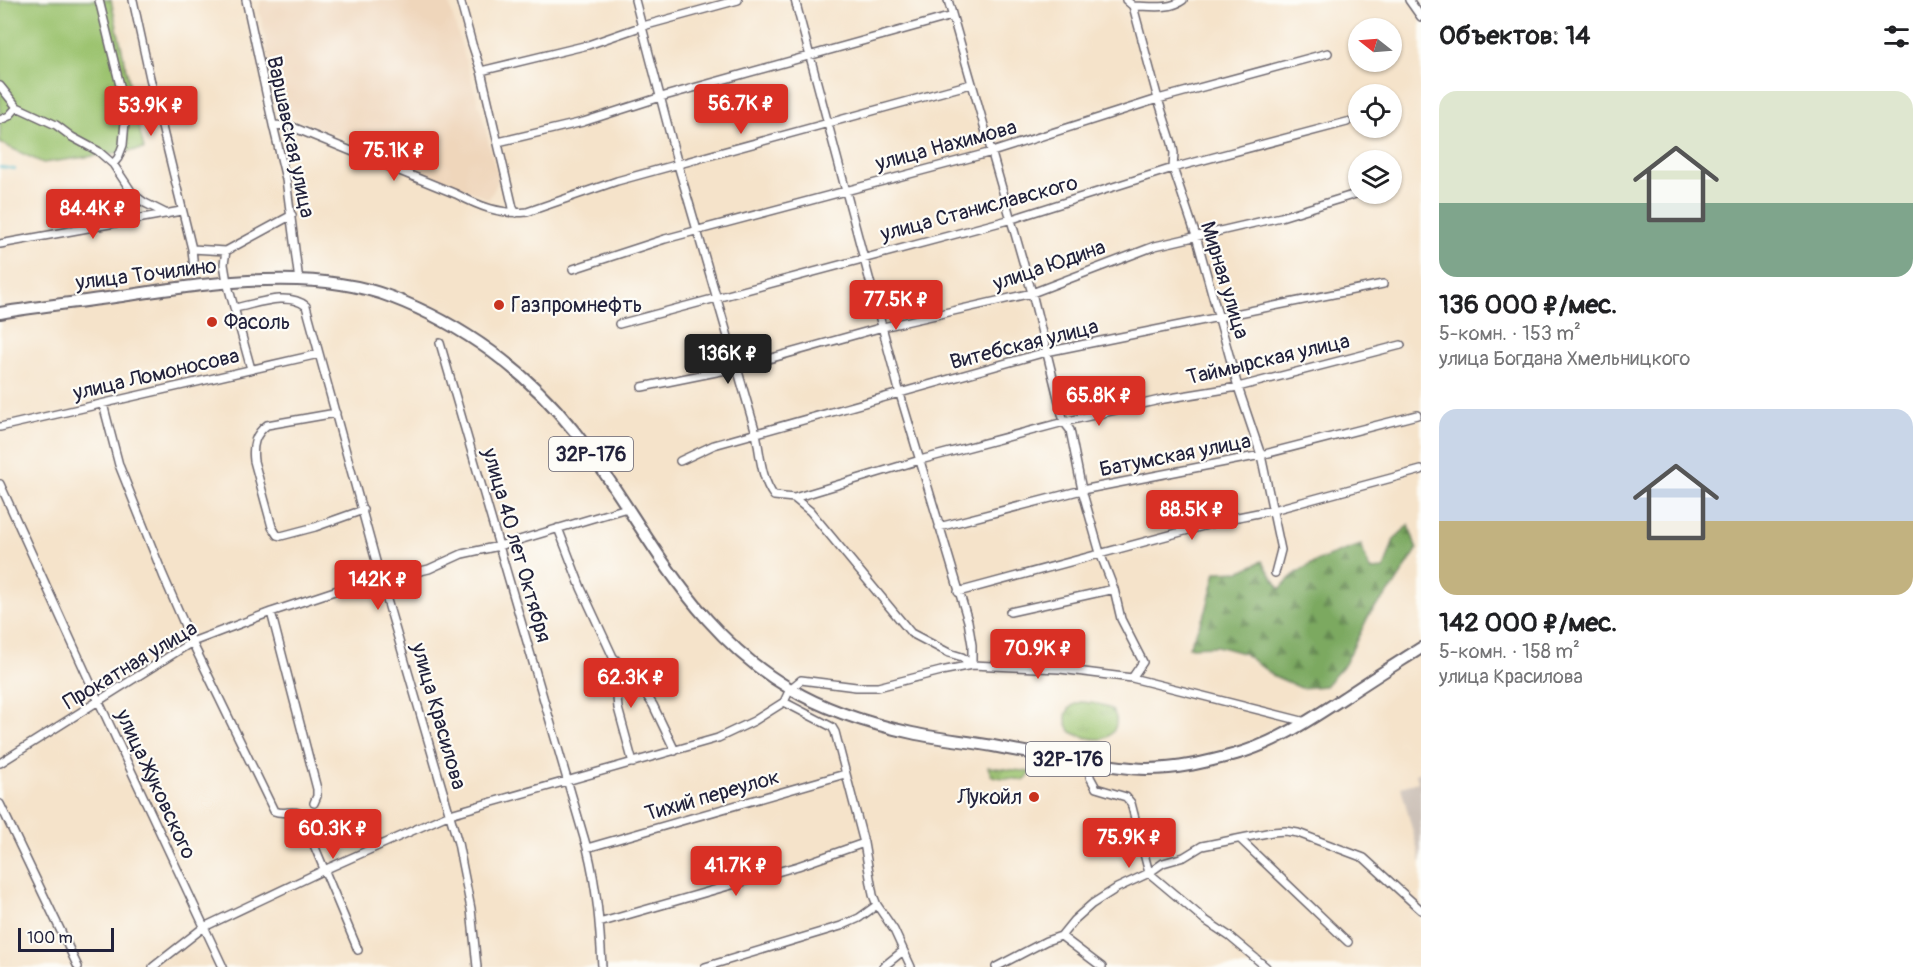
<!DOCTYPE html>
<html lang="ru">
<meta charset="utf-8">
<style>
body{margin:0;font-family:Pangolin,sans-serif;background:#f6f6f6;color:#202124;height:100vh;display:flex;flex-direction:column;font-size:22px;white-space:nowrap}
*{box-sizing:border-box;margin:0}
p{font-size:20px;color:#757577}
.icon{flex:none;width:33px;height:33px;fill:none;stroke:currentColor;stroke-width:2;stroke-linecap:round;stroke-linejoin:round}
.map{position:relative;flex:1;overflow:hidden}
.sheet{display:flex;flex-direction:column;background:#fff;width:510px}
.sheet>*{flex:none}
.needle{width:39px;rotate:287deg}
.controls{position:absolute;left:1348px;top:18px;display:grid;gap:12px}
.controls a{display:grid;place-items:center;width:54px;height:54px;border-radius:50%;background:#fff;box-shadow:0 2px 4px #0004;font-size:30px}
.scale{position:absolute;left:18px;bottom:15px;width:96px;box-sizing:border-box;padding-left:6px;border:3px solid #22223b;border-top:0;font-size:16px;line-height:21px;white-space:nowrap;color:#22223b;-webkit-text-stroke:4px #fdfcf7;paint-order:stroke}
.price{position:absolute;translate:-50% -51px;padding:0 14px;border-radius:6px;background:#d93025;color:#fff;font-size:20px;line-height:39px;filter:drop-shadow(0 2px 3px #0008)}
.price::after{content:'';position:absolute;left:50%;top:36px;width:18px;height:14px;margin-left:-9px;background:inherit;clip-path:polygon(0 0,100% 0,50% 100%)}
.price.current{background:#222;color:#fff}
ul{padding:0;list-style:none}
li{display:grid;align-content:center;gap:12px;height:318px;padding:0 18px}
li span{display:grid;place-items:center;height:186px;border-radius:18px;color:#555}
li>.icon{margin-inline-start:auto}
span .icon{width:108px;height:108px;fill:#fffc;stroke-width:1}
li b{font-size:26px}
h2{display:flex;justify-content:space-between;align-items:center;height:72px;padding:0 18px;font-size:26px}
main{display:flex;flex:1;min-height:0}
.map>svg:first-child{display:block}
</style>
<main>
<div class="map">
<svg width="1421" height="967" viewBox="0 0 1421 967">
<defs>
<pattern id="grass-tufts" width="24" height="20" patternUnits="userSpaceOnUse" patternTransform="scale(1.5)"><rect width="24" height="20" fill="#9bc36e"/><path d="M3 7l-1-3M5 7V3M7 7l1-3M15 17l-1-3M17 17v-4M19 17l1-3" fill="none" stroke="#85a760"/></pattern>
<pattern id="forest-firs" width="22" height="20" patternUnits="userSpaceOnUse" patternTransform="scale(1.5)"><rect width="22" height="20" fill="#7ca961"/><path d="M5 1l3.5 6h-7zM16 11l3.5 6h-7z" fill="#658951"/></pattern>
</defs>
<rect width="100%" height="100%" fill="#fdfcf7"/>
<filter id="ink" filterUnits="userSpaceOnUse"><feTurbulence type="fractalNoise" baseFrequency=".0167" numOctaves="2"/><feDisplacementMap in="SourceGraphic" scale="12" xChannelSelector="R" yChannelSelector="G"/><feConvolveMatrix kernelMatrix="1 2 1 2 8 2 1 2 1" color-interpolation-filters="sRGB"/></filter>
<filter id="wash" filterUnits="userSpaceOnUse"><feTurbulence type="fractalNoise" baseFrequency=".008" numOctaves="4" result="noise"/><feDisplacementMap in="SourceGraphic" scale="24" xChannelSelector="R" yChannelSelector="G"/><feGaussianBlur stdDeviation="1.35" result="paint"/><feColorMatrix in="noise" values="0 0 0 0 0 0 0 0 0 0 0 0 0 0 0 0 0 1.4 0 .05"/><feComposite in="paint" operator="in"/></filter>
<g filter="url(#wash)">
<rect width="100%" height="100%" fill="#f5e3ca"/>
<!-- built -->
<path fill="#efd6bb" d="M261 0H448L483 119 494 165 501 176 489 199 280 112 259 8Z"/>
<!-- industrial -->
<path fill="#cdc2b9" d="M1421 771V863L1401 787 1418 782 1416 774Z"/>
<!-- grass -->
<path fill="url(#grass-tufts)" stroke="#5e7254" stroke-width="1.5" d="M1081 702C1090 703 1102 703 1109 708 1123 718 1115 739 1099 739 1090 739 1079 736 1071 732 1062 719 1065 706 1081 702Z
M988 767 1032 772 1025 780 995 777 991 775Z"/>
<!-- forest -->
<path fill="url(#forest-firs)" stroke="#4f664e" stroke-width="1.5" d="M1409 525 1417 550 1392 589 1370 613 1345 664 1325 686 1301 688 1274 676 1243 653 1217 646 1189 647 1206 611 1216 572 1241 571 1262 561 1280 589C1299 564 1333 555 1361 545L1370 570 1384 569 1394 539Z"/>
<!-- garden -->
<path fill="#9bc36e" stroke="#5e7254" stroke-width="1.5" d="M0 0H111L144 149 43 163 0 143Z"/>
<g fill="none" stroke-linecap="round" stroke-linejoin="round">
<!-- stream -->
<path stroke="#4db7ca" stroke-width="2" d="M0 167 15 169"/>
</g>
</g>
<g filter="url(#ink)">
<g fill="none" stroke-linecap="round" stroke-linejoin="round">
<!-- street casing -->
<g stroke="#6c666d" stroke-width="10">
<path id="street" d="M99 0 126 110 123 145 118 158 113 164
M133 0 150 78 192 249 194 269
M246 0 273 125 286 179 299 281
M460 0 472 44 481 71 513 208 516 213
M635 0 678 165 756 433C760 453 761 479 774 496L794 498 810 511 911 633 949 653 962 657 972 665
M795 0 900 394 968 621 972 645V665
M948 0 1032 293 1064 422 1070 430 1082 490 1100 553 1114 589 1121 619 1143 662 1132 678
M1126 0 1133 6 1158 99 1172 143 1174 153 1173 168 1196 236 1238 387 1261 455 1281 550 1275 573
M1409 0 1421 17
M1133 6C1149 6 1170 10 1183 0
M481 71 588 45 643 26 738 0
M0 86 17 107 56 125 72 137 98 151 113 164 133 194 145 203 167 214
M0 120 9 116 17 107
M273 125 290 126 456 194C479 206 500 215 527 212L617 181 971 84
M498 142 583 122 661 97 952 16
M0 244 181 211
M192 249 226 251 292 215
M226 251 224 264 227 282 251 369
M573 269 665 239 992 152 1158 99 1328 53
M235 308C256 304 288 291 306 306L380 576 458 843 471 909 477 967
M619 324 1012 219 1173 168 1347 122
M440 343 587 848C597 887 600 927 602 967
M642 387 736 368 883 327 1032 293 1155 246 1281 217 1359 193
M103 404 119 465 163 575 192 642 274 811C283 815 290 810 299 813L314 845 358 950
M336 413 267 425C255 434 252 445 254 461L272 527 277 535 281 536 315 527 363 510
M0 427 319 354
M680 461 714 445 1046 352 1383 284
M0 484 99 702 223 967
M794 498 920 460 1064 422 1164 399 1238 387 1401 345
M939 527 1082 490 1261 455 1417 415
M558 528 581 588 613 657 635 678 653 705 675 751
M958 592 1233 518 1273 510 1421 470
M271 612 317 789V796L314 803
M1010 612 1114 589
M613 657 618 708 633 763
M784 702 832 727 835 732 864 843 873 895 877 905 894 930 911 967
M1089 762 1090 777 1096 788 1126 797 1131 803 1149 873 1205 920 1229 936 1266 967
M0 763 192 642 271 612 380 576 404 575 429 569 462 554 499 546 627 508
M0 804 78 967
M1241 840 1348 942
M587 848 845 774
M599 923 798 866 864 843
M1061 936 1102 967
M153 967 204 927 324 870 450 814 718 738 754 721 784 702 790 689 801 680 856 687H878L941 671 972 665 1060 669 1132 678 1306 722
M705 967 841 926 859 918 877 905
M883 967 903 951
M996 967 1046 941 1061 936 1074 920 1092 904 1117 888 1149 873 1163 863 1184 857 1202 846 1272 832 1285 831 1298 833 1364 858 1421 910"/>
</g>
<!-- primary casing -->
<g stroke="#6c666d" stroke-width="14">
<path id="primary" d="M0 313C40 306 81 302 122 296 205 284 310 266 391 297 462 324 527 371 574 431 622 492 656 561 707 619 731 646 758 670 789 688 825 710 870 724 912 733 939 739 966 741 993 746 1028 753 1063 759 1098 764 1114 766 1131 769 1147 769 1178 769 1207 762 1236 754 1276 743 1311 719 1345 697 1370 680 1396 664 1421 648"/>
</g>
<!-- street -->
<use href="#street" stroke="#fff" stroke-width="7"/>
<!-- primary -->
<use href="#primary" stroke="#fff" stroke-width="10"/>
</g>
</g>
<!-- markers -->
<g fill="#c8321e" stroke="#fdfcf7" stroke-width="2">
<circle cx="499" cy="305" r="6"/>
<circle cx="212" cy="322" r="6"/>
<circle cx="1034" cy="797" r="6"/>
</g>
<g text-anchor="middle" stroke-width="4.5" stroke-linejoin="round" paint-order="stroke">
<!-- shield labels -->
<g fill="#fdfcf7" stroke="#646373" stroke-width="1.5">
<rect x="549" y="437" width="84" height="34" rx="4.5"/>
<rect x="1026" y="742" width="84" height="34" rx="4.5"/>
</g>
<g font-size="20" font-weight="bold" fill="#22223b">
<text x="591" y="461">32Р-176</text>
<text x="1068" y="766">32Р-176</text>
</g>
<!-- street labels -->
<g font-size="21" fill="#22223b" stroke="#fdfcf7">
<text transform="translate(291 137) rotate(78)" y="7">Варшавская улица</text>
<text transform="translate(946 145) rotate(-15)" y="7">улица Нахимова</text>
<text transform="translate(979 208) rotate(-15)" y="7">улица Станиславского</text>
<text transform="translate(1049 265) rotate(-19)" y="7">улица Юдина</text>
<text transform="translate(146 274) rotate(-7)" y="7">улица Точилино</text>
<text transform="translate(1225 280) rotate(73)" y="7">Мирная улица</text>
<text transform="translate(1024 344) rotate(-14)" y="7">Витебская улица</text>
<text transform="translate(1268 359) rotate(-13)" y="7">Таймырская улица</text>
<text transform="translate(156 374) rotate(-13)" y="7">улица Ломоносова</text>
<text transform="translate(1175 455) rotate(-11)" y="7">Батумская улица</text>
<text transform="translate(517 545) rotate(74)" y="7">улица 40 лет Октября</text>
<text transform="translate(130 665) rotate(-31)" y="7">Прокатная улица</text>
<text transform="translate(439 716) rotate(74)" y="7">улица Красилова</text>
<text transform="translate(156 784) rotate(65)" y="7">улица Жуковского</text>
<text transform="translate(712 795) rotate(-16)" y="7">Тихий переулок</text>
</g>
<!-- poi labels -->
<g font-size="21" fill="#22223b" stroke="#fdfcf7" text-anchor="start">
<text x="511" y="312">Газпромнефть</text>
<text x="224" y="329">Фасоль</text>
<text x="1022" y="804" text-anchor="end">Лукойл</text>
</g>
</g>
</svg>
<div class="controls">
<a><svg class="needle" viewBox="-14 -14 28 28"><path d="M0-13l5 13h-10z" fill="#e53935"/><path d="M0 13l5-13h-10z" fill="#757577"/></svg></a>
<a><svg class="icon" aria-label="locate" viewBox="0 0 24 24"><circle cx="12" cy="12" r="6"/><path d="M12 2v4M12 18v4M2 12h4M18 12h4"/></svg></a>
<a><svg class="icon" aria-label="layers" viewBox="0 0 24 24"><path d="M12 4l9 5-9 5-9-5zM3 14l9 5 9-5"/></svg></a>
</div>
<div class="scale">100 m</div>
<b class="price" style="left:741px;top:135px">56.7K ₽</b>
<b class="price" style="left:151px;top:137px">53.9K ₽</b>
<b class="price" style="left:394px;top:182px">75.1K ₽</b>
<b class="price" style="left:93px;top:240px">84.4K ₽</b>
<b class="price" style="left:896px;top:331px">77.5K ₽</b>
<b class="price current" style="left:728px;top:385px">136K ₽</b>
<b class="price" style="left:1099px;top:427px">65.8K ₽</b>
<b class="price" style="left:1192px;top:541px">88.5K ₽</b>
<b class="price" style="left:378px;top:611px">142K ₽</b>
<b class="price" style="left:1038px;top:680px">70.9K ₽</b>
<b class="price" style="left:631px;top:709px">62.3K ₽</b>
<b class="price" style="left:333px;top:860px">60.3K ₽</b>
<b class="price" style="left:1129px;top:869px">75.9K ₽</b>
<b class="price" style="left:736px;top:897px">41.7K ₽</b>
</div>
<section class="sheet">
<h2>Объектов: 14<svg class="icon" aria-label="filters" viewBox="0 0 24 24"><path d="M4 7h16M4 17h16"/><circle cx="9" cy="7" r="2"/><circle cx="15" cy="17" r="2"/></svg></h2>
<ul>
<li><span style="background:linear-gradient(#dfe7d0 60%,#7fa58c 0)"><svg class="icon" aria-label="home" viewBox="0 0 24 24"><path d="M3 11l9-7 9 7M6 9v11h12V9"/></svg></span><div><b>136 000 ₽/мес.</b><p>5-комн. · 153 m²</p><p>улица Богдана Хмельницкого</p></div></li>
<li><span style="background:linear-gradient(#c9d6e8 60%,#c2b280 0)"><svg class="icon" aria-label="home" viewBox="0 0 24 24"><path d="M3 11l9-7 9 7M6 9v11h12V9"/></svg></span><div><b>142 000 ₽/мес.</b><p>5-комн. · 158 m²</p><p>улица Красилова</p></div></li>
</ul>
</section>
</main>
